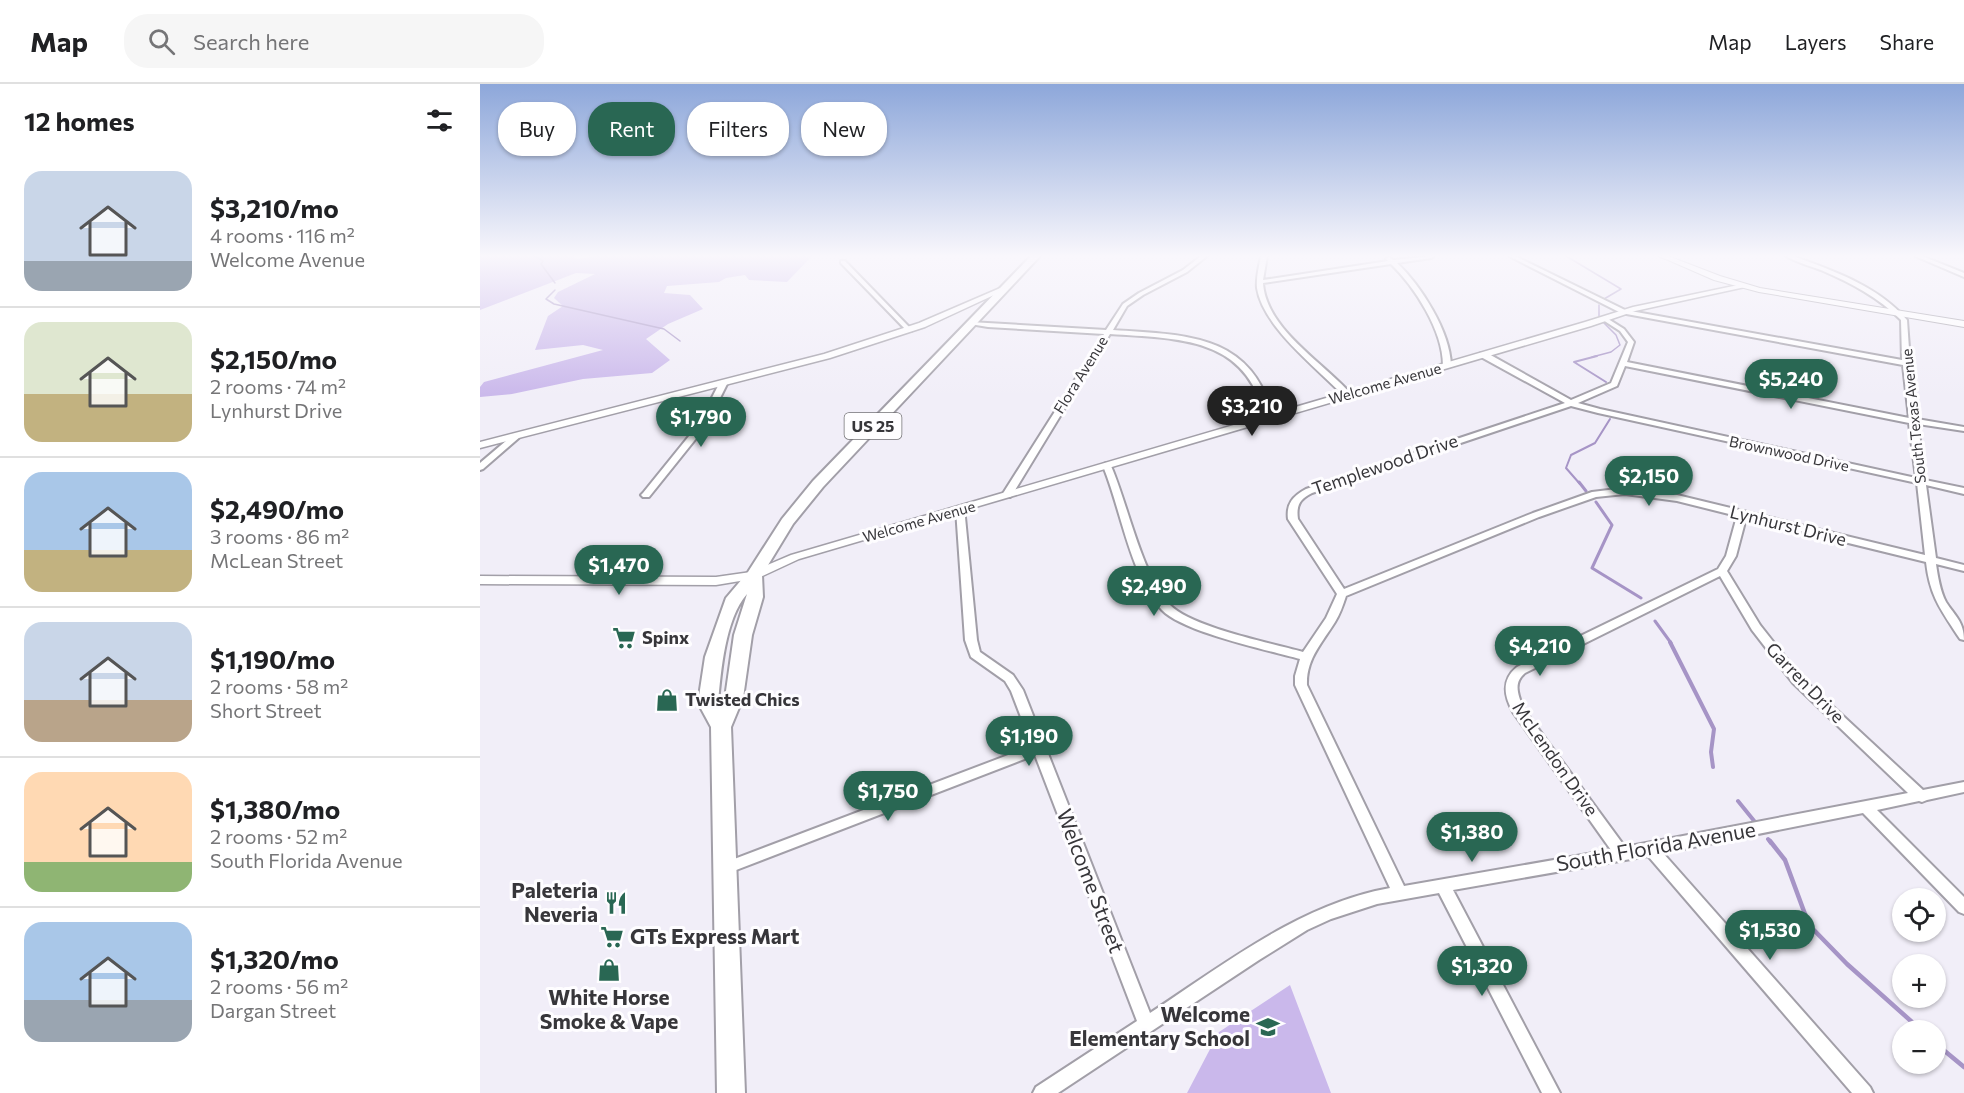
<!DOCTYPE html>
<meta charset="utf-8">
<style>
body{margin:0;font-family:Commissioner,sans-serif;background:#f6f6f6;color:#202124;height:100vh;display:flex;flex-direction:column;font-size:22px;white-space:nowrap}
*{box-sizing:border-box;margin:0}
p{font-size:20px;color:#757577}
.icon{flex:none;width:33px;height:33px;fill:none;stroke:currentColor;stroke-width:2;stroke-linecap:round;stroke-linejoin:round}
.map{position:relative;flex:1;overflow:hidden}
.details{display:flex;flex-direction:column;background:#fff;width:480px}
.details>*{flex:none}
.guide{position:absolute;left:18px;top:18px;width:570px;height:54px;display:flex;gap:12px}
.fabs{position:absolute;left:1412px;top:804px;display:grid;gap:12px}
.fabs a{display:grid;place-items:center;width:54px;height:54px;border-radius:50%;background:#fff;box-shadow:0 2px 4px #0004;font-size:30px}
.price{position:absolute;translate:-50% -51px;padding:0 14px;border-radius:21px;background:#296753;color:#fff;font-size:20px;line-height:39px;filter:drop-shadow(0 2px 3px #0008)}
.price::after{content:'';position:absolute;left:50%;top:36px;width:18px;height:14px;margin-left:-9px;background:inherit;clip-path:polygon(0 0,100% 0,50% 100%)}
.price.active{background:#222;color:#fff}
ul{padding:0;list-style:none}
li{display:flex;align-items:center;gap:18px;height:150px;padding:0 24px}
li+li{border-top:2px solid #e0e0e0}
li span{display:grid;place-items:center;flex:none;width:168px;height:120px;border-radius:18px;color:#555}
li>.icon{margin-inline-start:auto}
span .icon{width:72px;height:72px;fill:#fffc;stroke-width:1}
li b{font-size:26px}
h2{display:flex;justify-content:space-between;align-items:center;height:72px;padding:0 24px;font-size:26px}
.tag{padding:0 21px;border-radius:24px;background:#fff;box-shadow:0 2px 4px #0004;font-size:21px;line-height:54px}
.tag.active{background:#296753;color:#fff}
header{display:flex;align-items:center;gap:36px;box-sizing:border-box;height:84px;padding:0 30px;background:#fff;border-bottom:2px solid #e0e0e0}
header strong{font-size:28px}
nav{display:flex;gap:33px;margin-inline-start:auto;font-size:21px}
.search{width:420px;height:54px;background:#f6f6f6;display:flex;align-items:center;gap:15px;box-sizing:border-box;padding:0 21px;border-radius:24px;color:#757577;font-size:22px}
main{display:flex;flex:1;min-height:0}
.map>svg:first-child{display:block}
</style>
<header>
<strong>Map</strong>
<div class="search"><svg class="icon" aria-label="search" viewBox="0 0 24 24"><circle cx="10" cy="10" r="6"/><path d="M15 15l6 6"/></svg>Search here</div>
<nav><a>Map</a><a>Layers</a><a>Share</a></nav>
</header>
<main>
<section class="details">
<h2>12 homes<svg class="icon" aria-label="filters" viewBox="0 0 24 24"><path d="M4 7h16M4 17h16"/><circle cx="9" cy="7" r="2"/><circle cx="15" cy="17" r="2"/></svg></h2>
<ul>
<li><span style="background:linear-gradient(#c9d6e8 75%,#9aa5b1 0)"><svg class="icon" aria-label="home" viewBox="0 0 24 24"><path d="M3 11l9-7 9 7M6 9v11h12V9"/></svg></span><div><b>$3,210/mo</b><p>4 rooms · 116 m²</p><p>Welcome Avenue</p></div></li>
<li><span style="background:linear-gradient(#dfe7d0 60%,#c2b280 0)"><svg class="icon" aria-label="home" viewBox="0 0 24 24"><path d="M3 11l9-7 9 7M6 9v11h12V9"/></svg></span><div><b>$2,150/mo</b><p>2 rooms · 74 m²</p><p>Lynhurst Drive</p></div></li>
<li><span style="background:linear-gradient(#a9c7e8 65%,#c2b280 0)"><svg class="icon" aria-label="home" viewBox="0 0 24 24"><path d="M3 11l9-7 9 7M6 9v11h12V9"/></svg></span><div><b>$2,490/mo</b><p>3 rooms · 86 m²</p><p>McLean Street</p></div></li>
<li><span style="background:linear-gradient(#c9d6e8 65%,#b9a48a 0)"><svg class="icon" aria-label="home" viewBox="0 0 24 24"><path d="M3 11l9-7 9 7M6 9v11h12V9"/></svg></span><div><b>$1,190/mo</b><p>2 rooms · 58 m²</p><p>Short Street</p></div></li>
<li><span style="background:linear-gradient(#ffd9b3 75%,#8fb573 0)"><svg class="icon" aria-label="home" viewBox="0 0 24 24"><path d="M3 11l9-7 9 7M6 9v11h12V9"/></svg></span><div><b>$1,380/mo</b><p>2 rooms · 52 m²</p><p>South Florida Avenue</p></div></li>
<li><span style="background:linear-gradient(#a9c7e8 65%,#9aa5b1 0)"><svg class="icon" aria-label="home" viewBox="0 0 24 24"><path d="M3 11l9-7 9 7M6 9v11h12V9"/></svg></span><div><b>$1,320/mo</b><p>2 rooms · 56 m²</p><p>Dargan Street</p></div></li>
</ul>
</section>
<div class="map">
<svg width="1484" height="1009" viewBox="0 0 1484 1009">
<rect width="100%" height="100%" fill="#f1eef8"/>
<!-- green -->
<path fill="#cab8eb" d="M0 172H93L97 175 115 172H332L307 198 269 196 265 191 246 194 239 198 187 202 184 209 210 211 223 225 188 240 166 255 190 276 172 289 103 295 32 310 0 313V303L4 298 123 266 103 261 55 266 68 232 83 222 74 214 78 208 115 190 96 189 0 226Z
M810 901 851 1009H707L739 948Z"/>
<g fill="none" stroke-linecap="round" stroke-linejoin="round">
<!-- stream-far4 -->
<path stroke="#a694c6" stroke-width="1.5" d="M55 172 63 177 61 180 75 199
M1086 172 1141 205 1124 215
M75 206 66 215 74 220 184 245 200 257
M1119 221V232
M1112 273 1131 268 1140 261 1136 251 1124 239"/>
<!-- stream-far3 -->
<path stroke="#a694c6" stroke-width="2" d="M1117 272 1094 278 1126 298
M1100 400 1086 384 1091 371 1115 359 1130 335"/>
<!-- stream-far2 -->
<path stroke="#a694c6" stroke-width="3" d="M1099 398 1106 407
M1116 418 1132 441 1112 484 1161 514
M1175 537 1191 559"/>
<!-- stream-far1 -->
<path stroke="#a694c6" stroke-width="4" d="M1190 558 1234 645 1231 668 1233 683
M1258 717 1275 738
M1288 755 1291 759"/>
<!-- stream -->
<path stroke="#a694c6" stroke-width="4.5" d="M1290 757 1305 776 1329 841 1367 880 1441 946
M1455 959 1484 983"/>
<!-- minor casing -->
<g stroke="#a29fa8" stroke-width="4">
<path id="minor" d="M721 172H727L707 188 663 211 647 222 633 246C705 251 773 249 793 334L792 336H786L785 334C767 252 699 255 630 250L532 411 530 413H524L522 411 624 250 508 243 490 240V238L626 246 643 220 659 209 703 186Z
M781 172H787L783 196 908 177 906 175 909 173 913 176 954 172 951 174 917 179C941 202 970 247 971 281L967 283 963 281C963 247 935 203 911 180L783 199C786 245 843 278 871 310L864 312C837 284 783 243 777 204 776 193 779 183 781 172Z
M1029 172H1035L1145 226 1422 276 1421 236C1398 213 1371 199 1341 186 1330 182 1316 178 1306 172H1313C1354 187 1398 202 1427 236L1430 279 1437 335 1484 343V347L1438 340 1445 396 1484 404V410L1446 401 1456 474 1484 481V487L1456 480C1458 493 1460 507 1466 518 1475 532 1484 538 1484 556L1480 555C1461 526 1450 513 1446 478L1266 434 1256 472 1247 487 1280 541 1321 593 1443 706 1484 698V708L1447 716 1442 718 1439 717 1397 726 1484 813V830L1479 828 1383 729 1183 769 1390 1003 1393 1009H1372L1168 772 973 806 1080 1009H1062L959 809 897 820 851 835 827 846 779 876 578 1009H553L556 1003 657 937 555 671 251 788 246 790 241 788 239 784 241 780 552 662 531 607 525 597 491 573 485 556 476 425 481 422 484 423 497 556 500 568 533 591 543 606 670 929C745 880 820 820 910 804L815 601V592L820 575C787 566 703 548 682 526 650 492 641 425 623 382L624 380 627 379 631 382C648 421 662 492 690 521 711 543 791 559 823 568L846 534 857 510 808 435C806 420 813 412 826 405L1085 319 1001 273V269H1007L1091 316 1131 299 1148 258 1140 247 1123 236V234L1125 233 1144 245 1154 258 1147 278 1429 334 1423 281 1141 229ZM1145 282 1429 339 1436 394 1120 325 1098 319 1137 302ZM1091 322 1118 329 1437 399 1445 471 1197 411 1145 404 1112 408 1053 429 864 505 818 435C816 421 820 415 832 409ZM1145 410 1197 417 1257 432 1246 472 1238 485 1037 583C1021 596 1024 612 1033 628L1131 766 924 802 827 601C826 575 842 559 855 538 860 530 863 521 866 512L1059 433 1116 413ZM1240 492 1272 546 1313 599 1428 709 1145 763 1043 624C1038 610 1033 599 1045 589Z
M1180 172H1188L1185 174Z
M1435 172H1442L1484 189V193Z
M361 177H365L431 245V247H427L361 179Z
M240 298 247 300 226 342 169 413H163L161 411 163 409 218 341Z
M34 350H40L41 352 3 385 0 386V379Z"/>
</g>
<!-- tertiary casing -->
<g stroke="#a29fa8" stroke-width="3">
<path id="tertiary" d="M1263 200 1267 202 1265 203 1155 227 1111 242 319 475 278 494 236 501 0 500V492L236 493 271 488 311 471 1105 238 1153 223Z
M525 202 529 204 527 205 445 243 350 274 0 364V358L344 270 439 239Z"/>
</g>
<!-- secondary casing -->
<g stroke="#a29fa8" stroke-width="2">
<path id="secondary" d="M1179 172H1188L1240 192 1280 204 1484 237V243L1279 208 1234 196Z"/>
</g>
<!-- trunk casing -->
<g stroke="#a29fa8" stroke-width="4">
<path id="trunk" d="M551 172H560L343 403 313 440 282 491 283 513 272 551 263 614 251 643 265 1009H237L231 643 218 619 225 573 246 514 268 488 302 435 333 397ZM267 510 254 551 245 614 240 624 238 619C241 587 245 535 267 510Z"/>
</g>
<!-- minor -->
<use href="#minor" fill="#fff" fill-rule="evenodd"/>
<!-- tertiary -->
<use href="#tertiary" fill="#fff" fill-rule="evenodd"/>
<!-- secondary -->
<use href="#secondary" fill="#fff" fill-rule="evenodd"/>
<!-- trunk -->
<use href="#trunk" fill="#fff" fill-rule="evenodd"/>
</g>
<!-- sky -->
<linearGradient id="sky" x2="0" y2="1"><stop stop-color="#8da7da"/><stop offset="0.55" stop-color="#f9f7fc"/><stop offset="1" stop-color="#f9f7fc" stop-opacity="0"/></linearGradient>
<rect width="1484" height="313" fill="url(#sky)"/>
<!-- icons -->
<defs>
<g id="supermarket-bare" transform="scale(1.8)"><path d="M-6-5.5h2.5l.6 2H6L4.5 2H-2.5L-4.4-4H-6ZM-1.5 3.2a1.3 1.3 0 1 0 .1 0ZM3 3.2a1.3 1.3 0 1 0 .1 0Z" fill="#296753" stroke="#fefdff" stroke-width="2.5" paint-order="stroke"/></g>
<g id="shop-bare" transform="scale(1.8)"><path d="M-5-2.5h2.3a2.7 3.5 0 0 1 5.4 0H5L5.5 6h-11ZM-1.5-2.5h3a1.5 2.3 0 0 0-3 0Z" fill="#296753" stroke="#fefdff" stroke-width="2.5" paint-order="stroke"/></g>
<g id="restaurant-bare" transform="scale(1.8)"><path d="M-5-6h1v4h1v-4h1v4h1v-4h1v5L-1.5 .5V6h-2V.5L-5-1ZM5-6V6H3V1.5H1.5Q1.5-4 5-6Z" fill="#296753" stroke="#fefdff" stroke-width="2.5" paint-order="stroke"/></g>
<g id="school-bare" transform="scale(1.8)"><path d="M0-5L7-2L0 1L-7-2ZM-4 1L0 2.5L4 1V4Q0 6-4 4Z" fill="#296753" stroke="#fefdff" stroke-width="2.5" paint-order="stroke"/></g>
</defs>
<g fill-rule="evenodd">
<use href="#supermarket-bare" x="144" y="554"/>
<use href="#shop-bare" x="187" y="616"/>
<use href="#restaurant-bare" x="136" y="819"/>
<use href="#supermarket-bare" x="132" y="853"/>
<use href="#shop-bare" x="129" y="886"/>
<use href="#school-bare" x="788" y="943"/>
</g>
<g text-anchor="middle" stroke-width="6" stroke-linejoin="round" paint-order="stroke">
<!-- far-street labels -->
<g font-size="15" fill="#37363a" stroke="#fefdff">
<text transform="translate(601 291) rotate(-58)" y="5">Flora Avenue</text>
<text transform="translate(905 300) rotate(-16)" y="5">Welcome Avenue</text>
<text transform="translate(1434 332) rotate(-96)" y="5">South Texas Avenue</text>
<text transform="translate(1309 370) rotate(12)" y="5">Brownwood Drive</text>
<text transform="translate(439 438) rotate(-16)" y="5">Welcome Avenue</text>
</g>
<!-- shield labels -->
<rect fill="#fefdff" stroke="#737275" stroke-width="1.5" x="364.5" y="329" width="57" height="26" rx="4.5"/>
<g font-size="16" font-weight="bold" fill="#37363a">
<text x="393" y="348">US 25</text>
</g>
<!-- street labels -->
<g font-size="18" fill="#37363a" stroke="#fefdff">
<text transform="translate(905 381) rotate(-19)" y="6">Templewood Drive</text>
<text transform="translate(1308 442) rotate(14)" y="6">Lynhurst Drive</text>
<text transform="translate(1325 599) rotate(46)" y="6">Garren Drive</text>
<text transform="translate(1075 675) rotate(55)" y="6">McLendon Drive</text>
</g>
<!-- poi labels -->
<g font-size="18" font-weight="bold" fill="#37363a" stroke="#fefdff" text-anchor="start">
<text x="162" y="560">Spinx</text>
<text x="205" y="622">Twisted Chics</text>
</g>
<!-- near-street labels -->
<g font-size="21" fill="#37363a" stroke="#fefdff">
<text transform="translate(1176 763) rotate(-10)" y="7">South Florida Avenue</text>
<text transform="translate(610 797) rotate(69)" y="7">Welcome Street</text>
</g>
<!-- near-poi labels -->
<g font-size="21" font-weight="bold" fill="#37363a" stroke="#fefdff" text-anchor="end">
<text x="118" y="814">Paleteria<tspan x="118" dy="24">Neveria</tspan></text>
<text x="150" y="860" text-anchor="start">GTs Express Mart</text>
<text x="129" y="921" text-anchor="middle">White Horse<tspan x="129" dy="24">Smoke &amp; Vape</tspan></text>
<text x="770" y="938">Welcome<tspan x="770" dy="24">Elementary School</tspan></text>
</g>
</g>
</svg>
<div class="fabs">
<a><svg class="icon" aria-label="locate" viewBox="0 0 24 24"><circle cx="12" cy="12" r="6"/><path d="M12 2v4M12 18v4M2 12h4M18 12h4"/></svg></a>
<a>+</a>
<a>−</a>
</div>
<b class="price" style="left:1311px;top:326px">$5,240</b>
<b class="price active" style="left:772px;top:353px">$3,210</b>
<b class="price" style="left:221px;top:364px">$1,790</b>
<b class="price" style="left:1169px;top:423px">$2,150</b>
<b class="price" style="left:139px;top:512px">$1,470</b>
<b class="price" style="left:674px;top:533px">$2,490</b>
<b class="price" style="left:1060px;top:593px">$4,210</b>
<b class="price" style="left:549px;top:683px">$1,190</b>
<b class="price" style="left:408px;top:738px">$1,750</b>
<b class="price" style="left:992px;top:779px">$1,380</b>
<b class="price" style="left:1290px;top:877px">$1,530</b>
<b class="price" style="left:1002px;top:913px">$1,320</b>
<div class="guide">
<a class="tag">Buy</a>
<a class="tag active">Rent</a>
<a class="tag">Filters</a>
<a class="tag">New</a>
</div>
</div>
</main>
